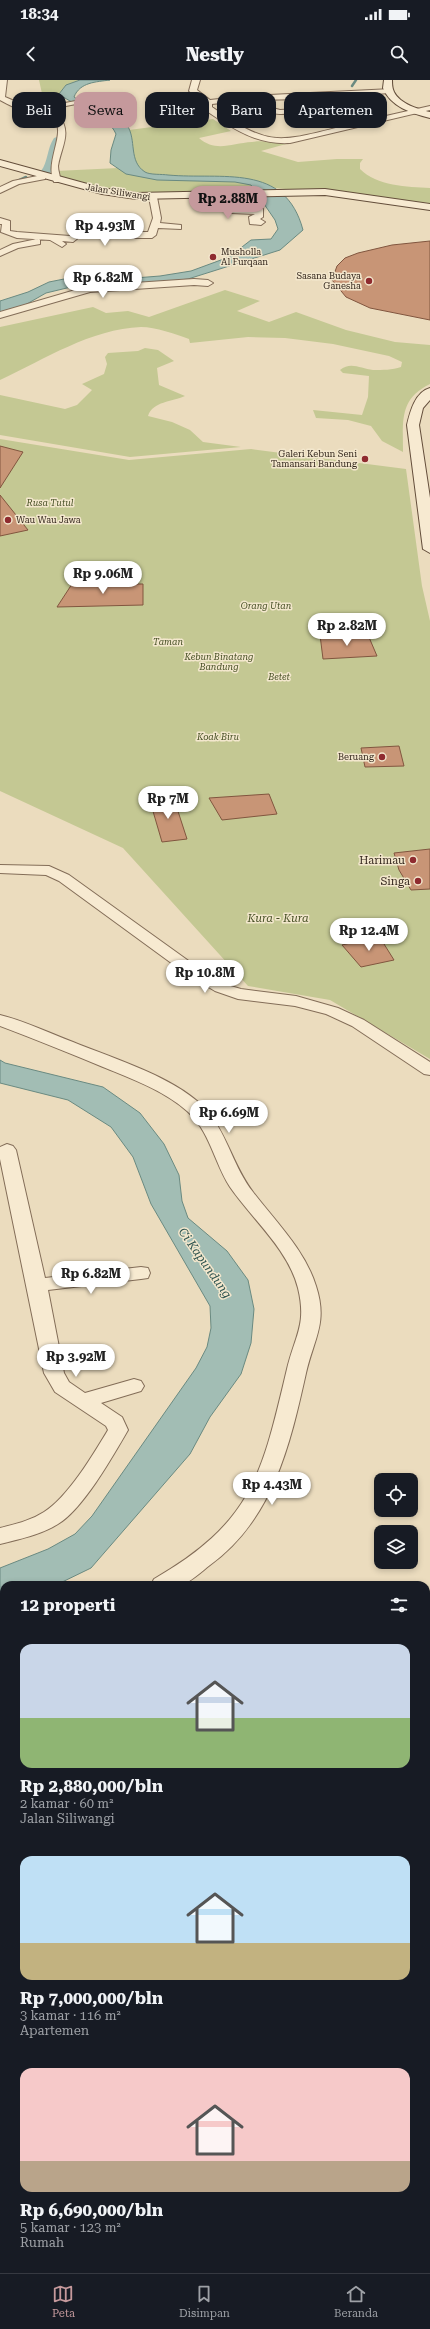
<!DOCTYPE html>
<html lang="id">
<meta charset="utf-8">
<style>
body{margin:0;font-family:"Roboto Serif",serif;background:#20242c;color:#f1f3f6;height:100vh;display:flex;flex-direction:column;font-size:15px;white-space:nowrap}
*{box-sizing:border-box;margin:0}
p{font-size:13px;color:#9ea1a6}
.icon{flex:none;width:22px;height:22px;fill:none;stroke:currentColor;stroke-width:2;stroke-linecap:round;stroke-linejoin:round}
.map{position:relative;flex:1;overflow:hidden}
.sheet{position:absolute;left:0px;top:1501px;width:430px;height:692px;display:flex;flex-direction:column;background:#171b24;border-radius:12px 12px 0 0;box-shadow:0 2px 6px #0003}
.sheet>*{flex:none}
.hud{position:absolute;left:12px;top:12px;width:406px;height:36px;display:flex;gap:8px}
.buttons{position:absolute;left:374px;top:1393px;display:grid;gap:8px}
.buttons a{display:grid;place-items:center;width:44px;height:44px;border-radius:8px;background:#171b24;box-shadow:0 2px 6px #0003;font-size:20px}
.price{position:absolute;translate:-50% -34px;padding:0 9px;border-radius:14px;background:#fff;color:#222;font-size:13px;line-height:26px;filter:drop-shadow(0 1px 2px #0008)}
.price::after{content:'';position:absolute;left:50%;top:24px;width:12px;height:9px;margin-left:-6px;background:inherit;clip-path:polygon(0 0,100% 0,50% 100%)}
.price.active{background:#c5999c;color:#111}
ul{padding:0;list-style:none}
li{display:grid;align-content:center;gap:8px;height:212px;padding:0 20px}
li span{display:grid;place-items:center;height:124px;border-radius:12px;color:#555}
li>.icon{margin-inline-start:auto}
span .icon{width:72px;height:72px;fill:#fffc;stroke-width:1}
li b{font-size:17px}
h2{display:flex;justify-content:space-between;align-items:center;height:48px;padding:0 20px;font-size:17px}
.tag{padding:0 14px;border-radius:12px;background:#171b24;box-shadow:0 2px 6px #0003;font-size:14px;line-height:36px}
.tag.active{background:#c5999c;color:#111}
.status{display:flex;justify-content:space-between;align-items:center;height:28px;padding:0 20px;background:#171b24;direction:ltr}
.status svg{height:11px;fill:currentColor}
header{display:flex;justify-content:space-between;align-items:center;height:52px;padding:0 20px;background:#171b24;font-size:18px;font-weight:800}
.dock{display:flex;justify-content:space-around;align-items:center;height:56px;border-top:1px solid #363941;background:#171b24;font-size:11px;color:#9ea1a6}
.dock a{display:grid;justify-items:center;gap:2px}
.dock .active{color:#c5999c}
.map>svg:first-child{display:block}
</style>
<div class="status"><b>18:34</b><svg viewBox="0 0 49 12"><path d="M0 12V9h3v3zM5 12V6h3v6zM10 12V3h3v9zM15 12V0h3v12zM26 1h20v11H26zM47 4h2v5h-2z"/></svg></div>
<header><svg class="icon" aria-label="back" viewBox="0 0 24 24"><path d="M15 5l-7 7 7 7"/></svg>Nestly<svg class="icon" aria-label="search" viewBox="0 0 24 24"><circle cx="10" cy="10" r="6"/><path d="M15 15l6 6"/></svg></header>
<div class="map">
<svg width="430" height="2193" viewBox="0 0 430 2193">
<rect width="100%" height="100%" fill="#ebdcbe"/>
<!-- green -->
<path fill="#c4c893" d="M39 0H80L66 5 59 14 43 18Z
M213 39 231 51 199 58C216 73 232 63 252 62 263 60 275 63 286 64L261 71 298 82 337 79H363L360 83V89C377 106 407 107 430 108V123L275 108 276 109 146 114 75 103 63 100 56 91 139 87 136 84 129 50Z
M225 210 260 221 237 231 269 242 296 232 346 250 395 262 430 265V304C399 319 403 341 403 372L382 361 371 346 348 340 316 338 313 330 362 335 368 317 369 296 343 293 340 290C351 281 361 289 373 290 383 290 392 290 401 287L402 282 389 276 333 264 285 258 248 257 190 263 189 259C175 254 156 247 141 247 91 249 45 279 0 300V247L93 227 106 233 128 231 149 237Z
M145 268 158 270 174 281 157 288 159 305 185 316C172 322 153 321 148 336L172 342 190 350 203 362 241 367 130 377 0 355V315L65 329 77 325 92 310 82 304 104 294 107 284 105 277 108 273 138 271Z
M0 359 129 380 251 369 406 389 422 506 430 541V979L330 920 248 906 123 768 0 711Z"/>
<!-- water -->
<path fill="#a2bdb4" stroke="#6a8a81" d="M80 0H110C96 2 80 2 74 17 89 30 115 28 127 45 137 60 128 81 145 92 150 95 162 94 168 95 222 100 285 82 303 150L280 170 188 199 132 205 71 207 46 213 25 225 0 232V221L28 212 49 202 79 196 122 199 160 196 191 191 229 177 251 160 271 159 278 149 275 140 251 105 235 102 157 100 126 94 110 83 111 70 116 54C106 32 77 28 59 14L66 5Z
M0 980 5 983 103 1007 140 1033 164 1064 179 1095 182 1121 188 1138 227 1171 248 1200 254 1229 251 1263 241 1294 210 1337 190 1374 91 1488 56 1505H4V1524L0 1525V1488L48 1469 75 1454 92 1436 196 1288 207 1267 211 1248 210 1226 151 1124 133 1077 111 1047 68 1020 0 1003Z"/>
<g fill="none" stroke-linecap="round" stroke-linejoin="round">
<!-- stream -->
<path stroke="#6a8a81" stroke-width="2.5" d="M352 6 356 0
M328 32 343 42
M0 109 26 97"/>
<!-- canal -->
<path fill="#a2bdb4" fill-rule="evenodd" d="M57 57 62 60 54 89 50 93H42L41 91C48 82 47 68 54 58Z"/>
</g>
<!-- building -->
<path fill="#c89576" stroke="#81563f" d="M430 161V240L370 228 346 217 332 200 337 186 345 178 358 173 392 165Z
M0 366 23 372 0 408Z
M0 415 28 450 0 456Z
M72 504H143V525L57 527Z
M320 555H368L377 576 323 579Z
M399 666 404 686 365 687 361 668Z
M269 714 277 734 222 740 209 718Z
M174 719 187 759 162 762 150 721Z
M430 769V809L411 810 399 790 394 773Z
M379 856 394 880 361 887 342 865Z"/>
<g fill="none" stroke-linecap="round" stroke-linejoin="round">
<!-- street casing -->
<g stroke="#836d58" stroke-width="2">
<path id="street" d="M0 0H7L5 17 33 29 97 17 101 19 41 31 58 35C73 52 61 67 58 86 58 92 61 97 60 102H54C44 82 68 50 53 39 47 35 36 35 29 33 19 30 9 25 0 20Z
M192 0H200L197 10 210 20 248 16 392 9 393 11 389 13 312 19 336 38 355 43 430 26V30L290 63C256 65 232 48 205 30L204 23 189 11ZM304 19 314 28 280 30 269 27 265 29C280 41 303 27 319 32 327 35 334 43 344 46 278 62 270 68 212 27V24L248 20Z
M42 95H45V99L19 104 0 113V107L13 101Z
M216 113H222L236 128 263 129V137L260 139 265 142 261 145 250 144 249 137 255 134 231 133 216 117Z
M153 114 157 117 161 138 160 143 181 145V149L158 148 156 155 152 158H78L73 162 62 161 66 164 62 167 50 160 17 158 1 152 2 144H0V138L10 141V151L17 152 70 156 75 152H148L153 138 149 117Z
M37 159 40 160V164L18 168 0 176V170L13 164Z
M194 199 208 200 213 203 208 206 194 205 90 212 0 238V232L89 206Z
M0 785 49 786 69 795 197 887 227 905 241 909 296 916 338 928 364 940 430 982V995L424 994 352 946 326 934 295 926 238 919 215 911 185 893 59 801 46 795 0 793Z
M0 935C25 941 49 953 73 962 114 979 180 998 209 1033 228 1057 234 1088 253 1112 275 1141 305 1170 316 1206 328 1243 314 1258 306 1293 290 1365 273 1439 210 1485 202 1491 190 1503 180 1505 171 1507 160 1505 151 1505L154 1499C253 1442 262 1394 287 1289 295 1255 307 1245 298 1208 288 1169 252 1139 230 1107 214 1082 210 1051 187 1031 163 1010 132 999 103 987 69 973 35 959 0 946Z
M7 1064 13 1066 16 1070 45 1198 141 1187 148 1188 150 1193 148 1198 141 1199 48 1210 64 1293 69 1302 85 1313 134 1299 141 1301 144 1306 141 1311 101 1323 122 1337 128 1350C113 1376 83 1429 58 1444 41 1455 19 1459 0 1464V1448C15 1444 30 1441 44 1432 68 1417 93 1375 108 1350L106 1346 55 1312 44 1293 0 1079V1067Z
M4 1576V1595L0 1596V1577Z
M426 1619 430 1621V1641L426 1639Z
M430 1707V1735L426 1736V1708Z
M426 1994 430 1995V2021L426 2020Z
M426 2061 430 2062V2090L426 2089Z
M426 2175 430 2177V2193H412L411 2189H426Z
M166 2189H194L193 2193H165Z"/>
</g>
<!-- secondary casing -->
<g stroke="#644e3b" stroke-width="2">
<path id="secondary" d="M384 0H392C392 4 392 8 394 12 400 24 418 29 430 32V38C411 33 391 27 383 8Z
M0 80 102 108 136 113 325 109 430 124V130L325 115 136 119 102 114 0 86Z
M430 308V320L423 328 419 345 430 418V473L423 469 407 345C410 332 415 312 430 308Z"/>
</g>
<!-- street -->
<use href="#street" fill="#f7ead1" fill-rule="evenodd"/>
<!-- secondary -->
<use href="#secondary" fill="#f7ead1" fill-rule="evenodd"/>
</g>
<!-- markers -->
<g fill="#8f2b2f" stroke="#f3e7cd" stroke-width="1.5">
<circle cx="213" cy="177" r="4"/>
<circle cx="369" cy="201" r="4"/>
<circle cx="365" cy="379" r="4"/>
<circle cx="8" cy="440" r="4"/>
<circle cx="382" cy="677" r="4"/>
<circle cx="413" cy="780" r="4"/>
<circle cx="418" cy="801" r="4"/>
</g>
<g text-anchor="middle" stroke-width="3" stroke-linejoin="round" paint-order="stroke">
<!-- far-street labels -->
<g font-size="9" fill="#33261c" stroke="#f3e7cd">
<text transform="translate(118 112) rotate(9)" y="3">Jalan Siliwangi</text>
</g>
<!-- far-poi labels -->
<g font-size="9" fill="#33261c" stroke="#f3e7cd" text-anchor="end">
<text x="221" y="175" text-anchor="start">Musholla<tspan x="221" dy="10">Al Furqaan</tspan></text>
<text x="361" y="199">Sasana Budaya<tspan x="361" dy="10">Ganesha</tspan></text>
<text x="357" y="377">Galeri Kebun Seni<tspan x="357" dy="10">Tamansari Bandung</tspan></text>
<text x="16" y="443" text-anchor="start">Wau Wau Jawa</text>
<text x="374" y="680">Beruang</text>
</g>
<!-- far-park labels -->
<g font-size="9" font-style="italic" fill="#454e23" stroke="#f3e7cd">
<text x="50" y="426">Rusa Tutul</text>
<text x="266" y="529">Orang Utan</text>
<text x="168" y="565">Taman</text>
<text x="219" y="580">Kebun Binatang<tspan x="219" dy="10">Bandung</tspan></text>
<text x="279" y="600">Betet</text>
<text x="218" y="660">Koak Biru</text>
</g>
<!-- poi labels -->
<g font-size="11" fill="#33261c" stroke="#f3e7cd" text-anchor="end">
<text x="405" y="784">Harimau</text>
<text x="410" y="805">Singa</text>
</g>
<!-- park labels -->
<g font-size="11" font-style="italic" fill="#454e23" stroke="#f3e7cd">
<text x="278" y="842">Kura - Kura</text>
</g>
<!-- water labels -->
<g font-size="12" font-style="italic" fill="#2c524e" stroke="#f3e7cd">
<text transform="translate(205 1183) rotate(55)" y="4">Ci Kapundung</text>
</g>
</g>
</svg>
<div class="buttons">
<a><svg class="icon" aria-label="locate" viewBox="0 0 24 24"><circle cx="12" cy="12" r="6"/><path d="M12 2v4M12 18v4M2 12h4M18 12h4"/></svg></a>
<a><svg class="icon" aria-label="layers" viewBox="0 0 24 24"><path d="M12 4l9 5-9 5-9-5zM3 14l9 5 9-5"/></svg></a>
</div>
<b class="price active" style="left:228px;top:140px">Rp 2.88M</b>
<b class="price" style="left:105px;top:167px">Rp 4.93M</b>
<b class="price" style="left:103px;top:219px">Rp 6.82M</b>
<b class="price" style="left:103px;top:515px">Rp 9.06M</b>
<b class="price" style="left:347px;top:567px">Rp 2.82M</b>
<b class="price" style="left:168px;top:740px">Rp 7M</b>
<b class="price" style="left:369px;top:872px">Rp 12.4M</b>
<b class="price" style="left:205px;top:914px">Rp 10.8M</b>
<b class="price" style="left:229px;top:1054px">Rp 6.69M</b>
<b class="price" style="left:91px;top:1215px">Rp 6.82M</b>
<b class="price" style="left:76px;top:1298px">Rp 3.92M</b>
<b class="price" style="left:272px;top:1426px">Rp 4.43M</b>
<div class="hud">
<a class="tag">Beli</a>
<a class="tag active">Sewa</a>
<a class="tag">Filter</a>
<a class="tag">Baru</a>
<a class="tag">Apartemen</a>
</div>
<section class="sheet">
<h2>12 properti<svg class="icon" aria-label="filters" viewBox="0 0 24 24"><path d="M4 7h16M4 17h16"/><circle cx="9" cy="7" r="2"/><circle cx="15" cy="17" r="2"/></svg></h2>
<ul>
<li><span style="background:linear-gradient(#c9d6e8 60%,#8fb573 0)"><svg class="icon" aria-label="home" viewBox="0 0 24 24"><path d="M3 11l9-7 9 7M6 9v11h12V9"/></svg></span><div><b>Rp 2,880,000/bln</b><p>2 kamar · 60 m²</p><p>Jalan Siliwangi</p></div></li>
<li><span style="background:linear-gradient(#bfe0f5 70%,#c2b280 0)"><svg class="icon" aria-label="home" viewBox="0 0 24 24"><path d="M3 11l9-7 9 7M6 9v11h12V9"/></svg></span><div><b>Rp 7,000,000/bln</b><p>3 kamar · 116 m²</p><p>Apartemen</p></div></li>
<li><span style="background:linear-gradient(#f6c9c9 75%,#b9a48a 0)"><svg class="icon" aria-label="home" viewBox="0 0 24 24"><path d="M3 11l9-7 9 7M6 9v11h12V9"/></svg></span><div><b>Rp 6,690,000/bln</b><p>5 kamar · 123 m²</p><p>Rumah</p></div></li>
</ul>
</section>
</div>
<nav class="dock">
<a class="active"><svg class="icon" aria-label="map" viewBox="0 0 24 24"><path d="M3 6l6-2 6 2 6-2v14l-6 2-6-2-6 2zM9 4v14M15 6v14"/></svg>Peta</a>
<a><svg class="icon" aria-label="saved" viewBox="0 0 24 24"><path d="M7 4h10v16l-5-4-5 4z"/></svg>Disimpan</a>
<a><svg class="icon" aria-label="home" viewBox="0 0 24 24"><path d="M3 11l9-7 9 7M6 9v11h12V9"/></svg>Beranda</a>
</nav>
